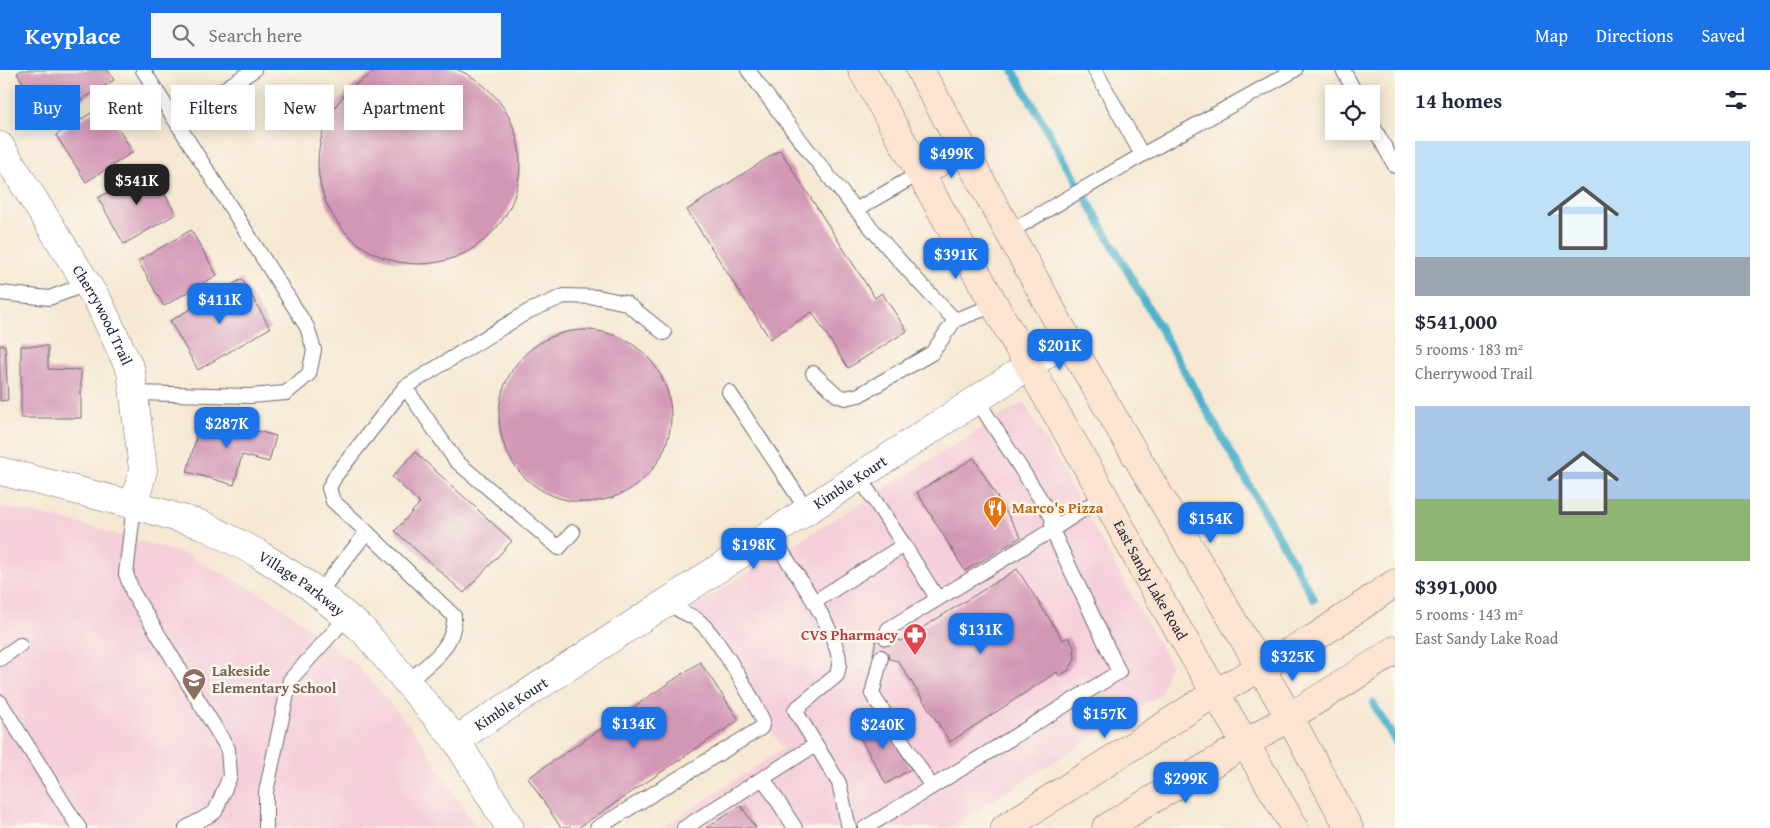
<!DOCTYPE html>
<meta charset="utf-8">
<style>
body{margin:0;font-family:"Gentium Book Plus",serif;background:#f6f6f7;color:#1f2937;height:100vh;display:flex;flex-direction:column;font-size:19px;white-space:nowrap}
*{box-sizing:border-box;margin:0}
p{font-size:16px;color:#747a83}
.icon{flex:none;width:28px;height:28px;fill:none;stroke:currentColor;stroke-width:2;stroke-linecap:round;stroke-linejoin:round}
.map{position:relative;flex:1;overflow:hidden}
.drawer{display:flex;flex-direction:column;background:#fff;width:375px}
.drawer>*{flex:none}
.banner{position:absolute;left:15px;top:15px;width:475px;height:45px;display:flex;gap:10px}
.fabs{position:absolute;left:1325px;top:15px;display:grid;gap:10px}
.fabs a{display:grid;place-items:center;width:55px;height:55px;border-radius:0px;background:#fff;box-shadow:0 2px 12px #0003;font-size:25px}
.price{position:absolute;translate:-50% -42px;padding:0 11px;border-radius:10px;background:#1a73e8;color:#fff;font-size:16px;line-height:32px;filter:drop-shadow(0 1px 2px #0008)}
.price::after{content:'';position:absolute;left:50%;top:30px;width:15px;height:11px;margin-left:-8px;background:inherit;clip-path:polygon(0 0,100% 0,50% 100%)}
.price.selected{background:#222;color:#fff}
ul{padding:0;list-style:none}
li{display:grid;align-content:center;gap:10px;height:265px;padding:0 20px}
li span{display:grid;place-items:center;height:155px;border-radius:0px;color:#555}
li>.icon{margin-inline-start:auto}
span .icon{width:90px;height:90px;fill:#fffc;stroke-width:1}
li b{font-size:21px}
h2{display:flex;justify-content:space-between;align-items:center;height:60px;padding:0 20px;font-size:21px}
.pill{padding:0 18px;border-radius:0px;background:#fff;box-shadow:0 2px 12px #0003;font-size:18px;line-height:45px}
.pill.selected{background:#1a73e8;color:#fff}
header{display:flex;align-items:center;gap:30px;box-sizing:border-box;height:70px;padding:0 25px;background:#1a73e8;color:#fff}
header strong{font-size:24px}
nav{display:flex;gap:28px;margin-inline-start:auto;font-size:18px}
.search{width:350px;height:45px;background:#f6f6f7;display:flex;align-items:center;gap:12px;box-sizing:border-box;padding:0 18px;border-radius:0px;color:#747a83;font-size:19px}
main{display:flex;flex:1;min-height:0}
.map>svg:first-child{display:block}
</style>
<header>
<strong>Keyplace</strong>
<div class="search"><svg class="icon" aria-label="search" viewBox="0 0 24 24"><circle cx="10" cy="10" r="6"/><path d="M15 15l6 6"/></svg>Search here</div>
<nav><a>Map</a><a>Directions</a><a>Saved</a></nav>
</header>
<main>
<div class="map">
<svg width="1395" height="758" viewBox="0 0 1395 758">
<rect width="100%" height="100%" fill="#fbf7ec"/>
<filter id="ink" filterUnits="userSpaceOnUse"><feTurbulence type="fractalNoise" baseFrequency=".02" numOctaves="2"/><feDisplacementMap in="SourceGraphic" scale="10" xChannelSelector="R" yChannelSelector="G"/><feConvolveMatrix kernelMatrix="1 2 1 2 8 2 1 2 1" color-interpolation-filters="sRGB"/></filter>
<filter id="wash" filterUnits="userSpaceOnUse"><feTurbulence type="fractalNoise" baseFrequency=".0096" numOctaves="4" result="noise"/><feDisplacementMap in="SourceGraphic" scale="20" xChannelSelector="R" yChannelSelector="G"/><feGaussianBlur stdDeviation="1.12" result="paint"/><feColorMatrix in="noise" values="0 0 0 0 0 0 0 0 0 0 0 0 0 0 0 0 0 1.4 0 .05"/><feComposite in="paint" operator="in"/></filter>
<g filter="url(#wash)">
<rect width="100%" height="100%" fill="#f6e8d3"/>
<!-- built -->
<path fill="#f5cfd9" d="M1024 332 1170 594 1160 625 949 758H662L783 679 693 537Z
M0 436 70 451 187 485 275 532 357 595 418 666 476 758H0Z"/>
<g fill="none" stroke-linecap="round" stroke-linejoin="round">
<!-- stream -->
<path stroke="#4db2cc" stroke-width="8" d="M1013 0 1314 529
M1373 633 1395 671"/>
</g>
<g id="blocks">
<!-- building -->
<path fill="#d397b6" d="M318 93a101 101 0 1 1 202 0a101 101 0 1 1-202 0Z
M22 0H108L114 10 47 51 17 3Z
M104 35 133 82 86 112 56 65Z
M780 80 875 228 882 223 907 261 848 298 812 242 770 269 687 140Z
M150 98 176 144 124 174 98 128Z
M191 160 217 205 164 236 138 191Z
M242 209 270 258 198 300 170 251Z
M499 346a86 86 0 1 1 172 0a86 86 0 1 1-172 0Z
M0 275H5L8 330 0 331Z
M21 276H48V299L81 300V348H21Z
M202 346 276 366 269 392 242 385 234 415 187 402Z
M415 382 512 471 464 523 395 461 420 433 392 407Z
M974 388 1021 467 965 501 917 422Z
M1017 499 1063 570 1068 567 1074 577 1075 589 1069 600 1059 606 1057 602 950 672 898 591 873 585 877 565 901 571Z
M700 592 739 650 578 758H561L528 708Z
M880 646 911 699 886 714 856 660Z
M741 736 756 758H706Z"/>
</g>
</g>
<g filter="url(#ink)">
<use href="#blocks" fill-opacity="0" stroke="#6c6770" stroke-width="1"/>
<g fill="none" stroke-linecap="round" stroke-linejoin="round">
<!-- lane casing -->
<g stroke="#6c6770" stroke-width="16">
<path id="lane" d="M748 0C811 87 879 173 955 250L995 235
M1343 0 1356 24
M175 50 254 0
M1371 52 1395 96
M1142 85 1295 0
M857 139 920 103
M1009 162 1142 85 1095 0
M0 223 49 228 87 214
M813 303 837 325 845 328 859 325 932 283 955 250
M405 317 456 391 559 478 573 462
M729 322 807 440
M134 323 250 326 286 323 309 304 314 280 307 257 143 0
M134 435 126 504 133 523 228 679 230 706 215 742 186 758
M367 462 333 431 329 418 336 405 405 317 529 241 564 226 598 227 626 233 664 263
M770 464C790 495 834 555 839 589 840 594 838 600 837 605L795 640 839 713 849 758
M904 475 937 528
M318 524 367 462 454 546C456 577 428 594 407 612
M814 532 904 475 859 407
M886 568 888 559 1052 460V447L977 330
M881 587 872 624 932 717
M0 589 20 575
M0 632 79 758
M763 708 815 675
M266 758V722L290 610 346 548
M597 758 761 658 763 651C752 627 719 569 700 552 689 542 680 545 668 530
M684 758 763 708 795 758
M865 758 1119 602 1052 460 1104 426"/>
</g>
<!-- street casing -->
<g stroke="#6c6770" stroke-width="29">
<g id="street">
<path id="s1" d="M0 76 99 233 131 301 143 400 134 435"/>
<path id="s2" d="M0 401 134 435 203 455 257 483 308 515 363 560 456 670 510 758"/>
<path id="s3" d="M456 670 1068 270"/>
</g>
</g>
<!-- secondary casing -->
<g stroke="#6c6770" stroke-width="29">
<g id="secondary">
<path id="s4" d="M862 0 1029 296 1104 426 1149 510 1295 758"/>
<path d="M920 0 1068 270 1290 648 1349 758"/>
<path d="M920 103 963 79"/>
<path d="M1005 758 1215 623 1316 567 1395 513"/>
<path d="M1106 758C1202 698 1301 643 1395 580"/>
</g>
</g>
<!-- lane -->
<use href="#lane" stroke="#fff" stroke-width="14"/>
<!-- street -->
<use href="#street" stroke="#fff" stroke-width="28"/>
<!-- secondary -->
<use href="#secondary" stroke="#fde4d1" stroke-width="28"/>
</g>
</g>
<!-- icons -->
<defs>
<g id="restaurant-pin" transform="scale(1.25)"><path d="M0 17L-7.5 6A9.5 9.5 0 1 1 7.5 6Z" fill="#e8710a" stroke="#fbf7ec"/><path d="M-5-6h1v4h1v-4h1v4h1v-4h1v5L-1.5 .5V6h-2V.5L-5-1ZM5-6V6H3V1.5H1.5Q1.5-4 5-6Z" fill="#fff"/></g>
<g id="pharmacy-pin" transform="scale(1.25)"><path d="M0 17L-7.5 6A9.5 9.5 0 1 1 7.5 6Z" fill="#e0444e" stroke="#fbf7ec"/><path d="M-2-6h4v4h4v4h-4v4h-4v-4h-4v-4h4Z" fill="#fff"/></g>
<g id="school-pin" transform="scale(1.25)"><path d="M0 17L-7.5 6A9.5 9.5 0 1 1 7.5 6Z" fill="#8d6e63" stroke="#fbf7ec"/><path d="M0-5L7-2L0 1L-7-2ZM-4 1L0 2.5L4 1V4Q0 6-4 4Z" fill="#fff"/></g>
</defs>
<g fill-rule="evenodd">
<use href="#restaurant-pin" x="995" y="438"/>
<use href="#pharmacy-pin" x="915" y="565"/>
<use href="#school-pin" x="194" y="610"/>
</g>
<g text-anchor="middle" stroke-width="5" stroke-linejoin="round" paint-order="stroke">
<!-- street labels -->
<g font-size="15" fill="#22223b" stroke="#fbf7ec">
<text dy="5" stroke="none"><textPath href="#s1" startOffset="198">Cherrywood Trail</textPath></text>
<text dy="5" stroke="none"><textPath href="#s3" startOffset="471">Kimble Kourt</textPath></text>
<text dy="5" stroke="none"><textPath href="#s4" startOffset="586">East Sandy Lake Road</textPath></text>
<text dy="5" stroke="none"><textPath href="#s2" startOffset="325">Village Parkway</textPath></text>
<text dy="5" stroke="none"><textPath href="#s3" startOffset="66">Kimble Kourt</textPath></text>
</g>
<!-- food labels -->
<g font-size="15" font-weight="bold" fill="#c56008" stroke="#fbf7ec" text-anchor="start">
<text x="1012" y="443">Marco's Pizza</text>
</g>
<!-- health labels -->
<g font-size="15" font-weight="bold" fill="#be3a42" stroke="#fbf7ec" text-anchor="end">
<text x="898" y="570">CVS Pharmacy</text>
</g>
<!-- education labels -->
<g font-size="15" font-weight="bold" fill="#785e54" stroke="#fbf7ec" text-anchor="start">
<text x="212" y="606">Lakeside<tspan x="212" dy="17">Elementary School</tspan></text>
</g>
</g>
</svg>
<div class="fabs">
<a><svg class="icon" aria-label="locate" viewBox="0 0 24 24"><circle cx="12" cy="12" r="6"/><path d="M12 2v4M12 18v4M2 12h4M18 12h4"/></svg></a>
</div>
<b class="price" style="left:952px;top:109px">$499K</b>
<b class="price selected" style="left:137px;top:136px">$541K</b>
<b class="price" style="left:956px;top:210px">$391K</b>
<b class="price" style="left:220px;top:255px">$411K</b>
<b class="price" style="left:1060px;top:301px">$201K</b>
<b class="price" style="left:227px;top:379px">$287K</b>
<b class="price" style="left:1211px;top:474px">$154K</b>
<b class="price" style="left:754px;top:500px">$198K</b>
<b class="price" style="left:981px;top:585px">$131K</b>
<b class="price" style="left:1293px;top:612px">$325K</b>
<b class="price" style="left:1105px;top:669px">$157K</b>
<b class="price" style="left:634px;top:679px">$134K</b>
<b class="price" style="left:883px;top:680px">$240K</b>
<b class="price" style="left:1186px;top:734px">$299K</b>
<div class="banner">
<a class="pill selected">Buy</a>
<a class="pill">Rent</a>
<a class="pill">Filters</a>
<a class="pill">New</a>
<a class="pill">Apartment</a>
</div>
</div>
<section class="drawer">
<h2>14 homes<svg class="icon" aria-label="filters" viewBox="0 0 24 24"><path d="M4 7h16M4 17h16"/><circle cx="9" cy="7" r="2"/><circle cx="15" cy="17" r="2"/></svg></h2>
<ul>
<li><span style="background:linear-gradient(#bfe0f5 75%,#9aa5b1 0)"><svg class="icon" aria-label="home" viewBox="0 0 24 24"><path d="M3 11l9-7 9 7M6 9v11h12V9"/></svg></span><div><b>$541,000</b><p>5 rooms · 183 m²</p><p>Cherrywood Trail</p></div></li>
<li><span style="background:linear-gradient(#a9c7e8 60%,#8fb573 0)"><svg class="icon" aria-label="home" viewBox="0 0 24 24"><path d="M3 11l9-7 9 7M6 9v11h12V9"/></svg></span><div><b>$391,000</b><p>5 rooms · 143 m²</p><p>East Sandy Lake Road</p></div></li>
</ul>
</section>
</main>
